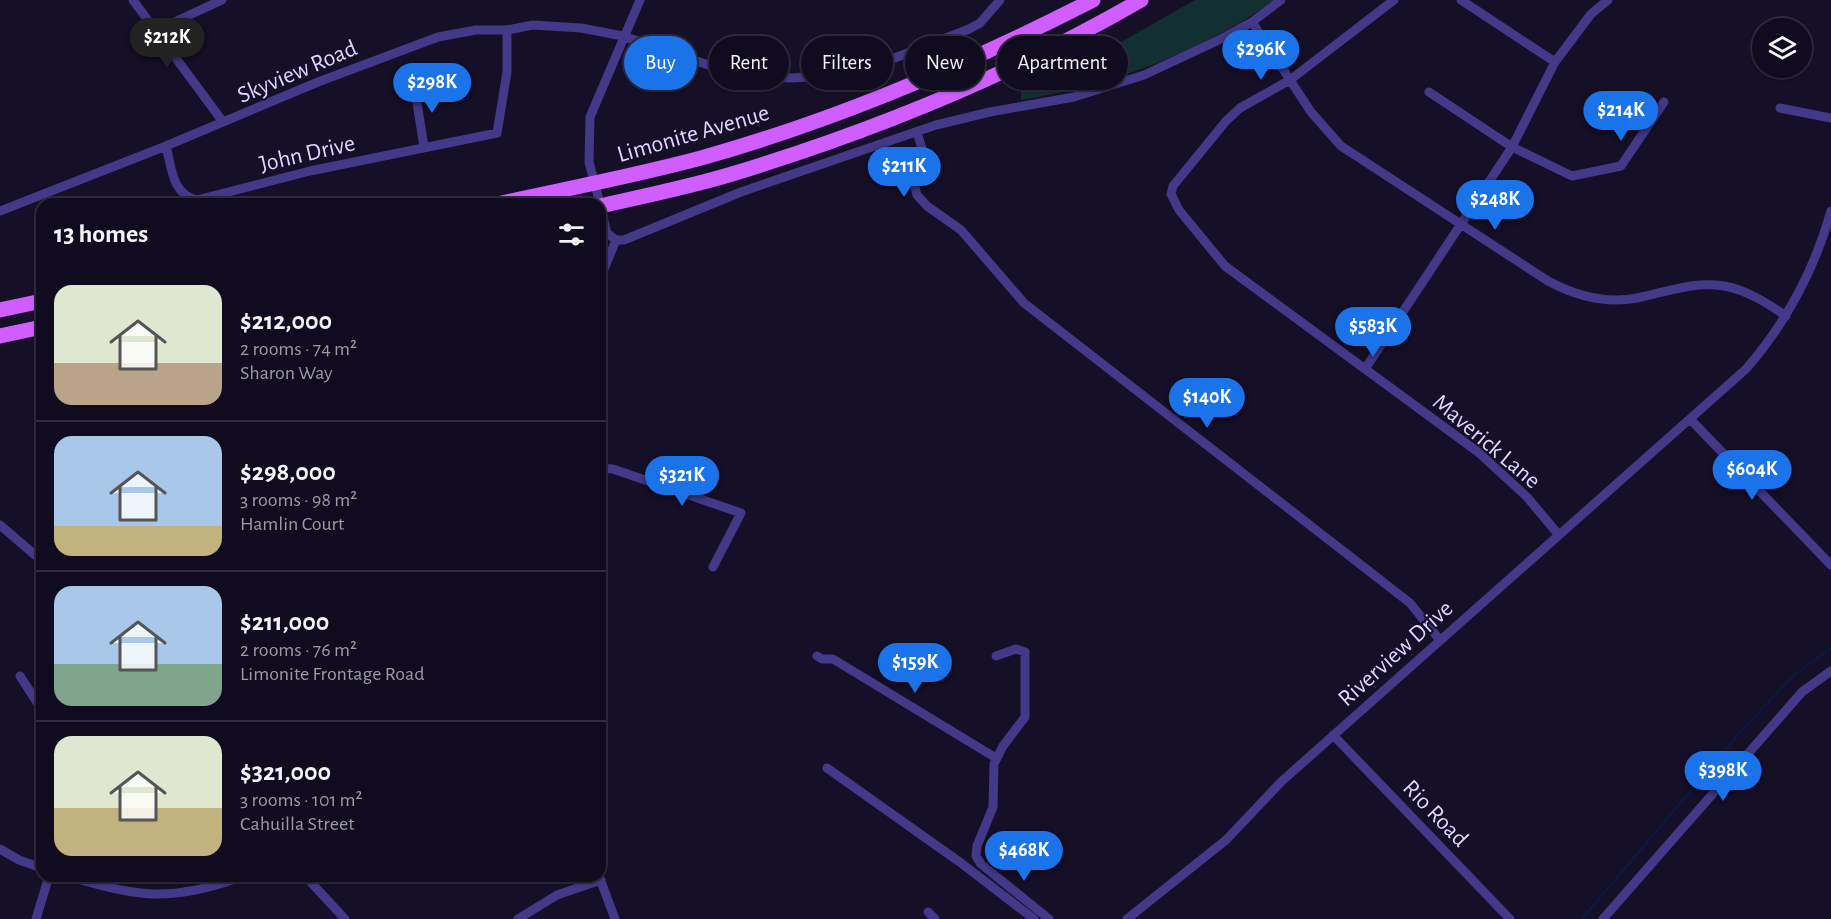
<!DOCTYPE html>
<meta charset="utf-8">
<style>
body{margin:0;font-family:"Alegreya Sans",sans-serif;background:#1e192b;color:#f1f3f6;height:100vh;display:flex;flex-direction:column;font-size:22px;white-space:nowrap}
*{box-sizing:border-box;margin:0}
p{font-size:20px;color:#9c9ba4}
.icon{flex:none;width:33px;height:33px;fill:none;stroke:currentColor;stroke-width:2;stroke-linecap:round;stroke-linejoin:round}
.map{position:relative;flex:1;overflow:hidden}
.details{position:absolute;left:36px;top:198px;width:570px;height:684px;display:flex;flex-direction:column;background:#100b1e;border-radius:18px;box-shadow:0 2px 4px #0004,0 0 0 2px #302b3c}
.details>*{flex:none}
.top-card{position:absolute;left:624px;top:36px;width:570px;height:54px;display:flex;gap:12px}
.buttons{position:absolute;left:1752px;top:18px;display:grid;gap:12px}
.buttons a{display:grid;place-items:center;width:60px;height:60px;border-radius:50%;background:#100b1e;box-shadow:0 2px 4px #0004,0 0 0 2px #302b3c;font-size:30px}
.price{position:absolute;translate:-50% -51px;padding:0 14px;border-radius:21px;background:#1a73e8;color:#fff;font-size:20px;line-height:39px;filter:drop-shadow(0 2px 3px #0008)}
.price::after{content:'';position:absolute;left:50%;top:36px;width:18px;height:14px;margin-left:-9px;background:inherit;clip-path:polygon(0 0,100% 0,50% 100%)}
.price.active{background:#222;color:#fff}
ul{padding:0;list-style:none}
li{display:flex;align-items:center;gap:18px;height:150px;padding:0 18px}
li+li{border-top:2px solid #302b3c}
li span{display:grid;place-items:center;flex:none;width:168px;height:120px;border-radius:18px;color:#555}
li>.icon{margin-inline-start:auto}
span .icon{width:72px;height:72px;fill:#fffc;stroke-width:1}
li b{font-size:26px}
h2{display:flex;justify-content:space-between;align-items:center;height:72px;padding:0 18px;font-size:26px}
.chip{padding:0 21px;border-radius:27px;background:#100b1e;box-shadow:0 2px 4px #0004,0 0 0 2px #302b3c;font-size:21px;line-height:54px}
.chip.active{background:#1a73e8;color:#fff}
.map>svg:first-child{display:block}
</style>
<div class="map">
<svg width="1831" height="919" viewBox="0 0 1831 919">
<rect width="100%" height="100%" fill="#150f28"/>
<!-- green -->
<path fill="#123032" d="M1195 0H1274C1199 54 1111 85 1021 100V89L1121 42Z"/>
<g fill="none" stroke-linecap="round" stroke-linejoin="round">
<!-- stream -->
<path stroke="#091a47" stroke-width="2" d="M1582 919 1744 728 1794 675 1831 648"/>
<!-- street -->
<path stroke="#433988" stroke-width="9" d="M133 0 223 122
M1394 0 1290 80 1240 108 1226 121 1173 186 1171 194 1179 210 1225 266 1478 452 1527 497 1558 534
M1461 0 1555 62
M1252 22 1311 112 1341 146 1548 281C1576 296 1606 304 1637 298 1667 292 1693 281 1724 286 1747 290 1767 303 1786 316
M155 31 222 0
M414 84 424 147
M1429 92 1512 147 1572 176 1621 166 1664 102
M1780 108 1831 118
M917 132 923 152 914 184 917 195 927 206 961 230 1024 303 1410 603 1439 639
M166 146C172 169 172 194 197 200L310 171 497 133 507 72V30
M600 204 589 162 590 117 640 0
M600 205 607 233 616 240H624L741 192 936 125 990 112 1074 97 1144 75 1221 39 1252 22 1281 0
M0 211 166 146 318 82 438 37 476 30H507L533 25 581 28 623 36 726 71 758 77 793 78 832 75 869 68 969 29 980 23 1000 0
M600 279 616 240
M1365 369 1512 147 1555 62 1591 14 1608 0
M1691 420 1831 565
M600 468 613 469 741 513 713 567
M0 525 42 561
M817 656 822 659H833L996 758
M996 656 1016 649 1025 652V717L1003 746 994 764 993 807 977 846 976 856 981 864 1049 919
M20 676 42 710
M1333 735 1510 919
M827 768 961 863 1034 919
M0 849 19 860 42 868
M67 876C133 895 165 903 232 880
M305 876 345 919
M599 876 615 919
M928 912 935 919
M36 919 49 876
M518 919 557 895 601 880
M1127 919 1226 840 1282 781 1746 369C1787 322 1814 271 1831 211
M1603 919 1802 692 1831 671"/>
<!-- primary -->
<path stroke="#d05dff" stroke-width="15" d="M497 204C565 189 634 176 701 158 837 120 968 64 1093 0
M600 206C644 196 689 187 732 174 874 131 1013 74 1141 0
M0 310 42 301
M0 336 42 327"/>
</g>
<g text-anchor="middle" stroke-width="4.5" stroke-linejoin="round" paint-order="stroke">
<!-- street labels -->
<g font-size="24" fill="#ded6ff" stroke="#150f28">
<text transform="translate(297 71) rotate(-23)" y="8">Skyview Road</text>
<text transform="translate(693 133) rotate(-16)" y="8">Limonite Avenue</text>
<text transform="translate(307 153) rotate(-13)" y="8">John Drive</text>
<text transform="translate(1487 441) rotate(40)" y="8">Maverick Lane</text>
<text transform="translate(1395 653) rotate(-42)" y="8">Riverview Drive</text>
<text transform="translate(1436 813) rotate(46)" y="8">Rio Road</text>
</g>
</g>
</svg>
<div class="buttons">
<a><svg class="icon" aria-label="layers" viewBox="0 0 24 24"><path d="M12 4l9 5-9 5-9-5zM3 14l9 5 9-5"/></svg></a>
</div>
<b class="price active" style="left:167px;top:69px">$212K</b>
<b class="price" style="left:1261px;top:81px">$296K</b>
<b class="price" style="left:432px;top:114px">$298K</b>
<b class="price" style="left:1621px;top:142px">$214K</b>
<b class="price" style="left:904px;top:198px">$211K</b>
<b class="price" style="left:1495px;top:231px">$248K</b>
<b class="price" style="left:1373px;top:358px">$583K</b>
<b class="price" style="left:1207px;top:429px">$140K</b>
<b class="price" style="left:1752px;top:501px">$604K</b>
<b class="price" style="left:682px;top:507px">$321K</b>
<b class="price" style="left:915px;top:694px">$159K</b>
<b class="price" style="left:1723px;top:802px">$398K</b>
<b class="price" style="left:1024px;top:882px">$468K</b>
<div class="top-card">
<a class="chip active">Buy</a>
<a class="chip">Rent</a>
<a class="chip">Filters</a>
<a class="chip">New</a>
<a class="chip">Apartment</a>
</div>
<section class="details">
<h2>13 homes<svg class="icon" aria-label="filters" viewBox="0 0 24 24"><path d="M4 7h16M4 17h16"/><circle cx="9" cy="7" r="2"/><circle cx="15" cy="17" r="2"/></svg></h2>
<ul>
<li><span style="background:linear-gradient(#dfe7d0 65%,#b9a48a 0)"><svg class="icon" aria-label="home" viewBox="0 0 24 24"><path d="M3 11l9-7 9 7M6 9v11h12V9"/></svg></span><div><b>$212,000</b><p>2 rooms · 74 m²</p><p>Sharon Way</p></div></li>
<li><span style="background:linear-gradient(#a9c7e8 75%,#c2b280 0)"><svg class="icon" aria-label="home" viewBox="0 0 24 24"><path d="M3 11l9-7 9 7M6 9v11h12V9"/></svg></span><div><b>$298,000</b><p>3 rooms · 98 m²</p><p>Hamlin Court</p></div></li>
<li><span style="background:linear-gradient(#a9c7e8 65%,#7fa58c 0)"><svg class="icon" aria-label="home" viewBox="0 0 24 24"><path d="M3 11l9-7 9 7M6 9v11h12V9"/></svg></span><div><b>$211,000</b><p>2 rooms · 76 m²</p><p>Limonite Frontage Road</p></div></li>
<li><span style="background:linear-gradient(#dfe7d0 60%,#c2b280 0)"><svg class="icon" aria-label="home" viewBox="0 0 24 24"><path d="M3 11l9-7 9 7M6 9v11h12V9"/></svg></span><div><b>$321,000</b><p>3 rooms · 101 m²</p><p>Cahuilla Street</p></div></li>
</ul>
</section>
</div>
